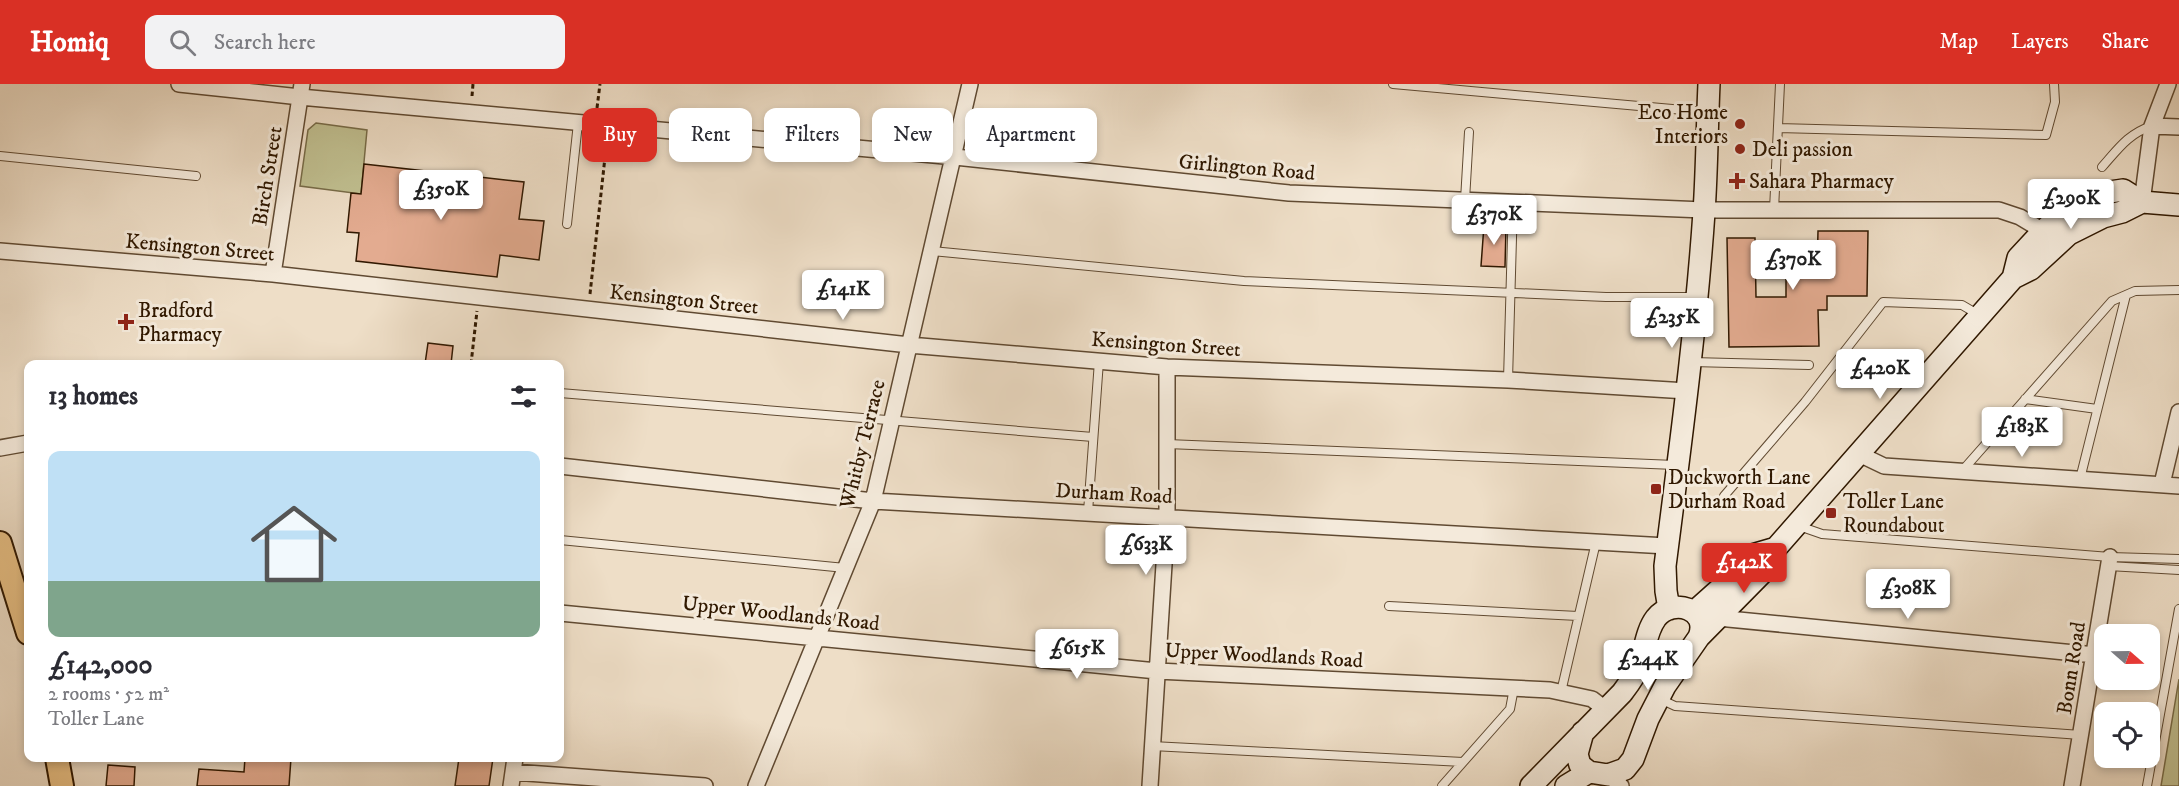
<!DOCTYPE html>
<meta charset="utf-8">
<style>
body{margin:0;font-family:"IM FELL DW Pica",serif;background:#f2f2f3;color:#2b2b33;height:100vh;display:flex;flex-direction:column;font-size:22px;white-space:nowrap}
*{box-sizing:border-box;margin:0}
p{font-size:20px;color:#7c7c81}
.icon{flex:none;width:33px;height:33px;fill:none;stroke:currentColor;stroke-width:2;stroke-linecap:round;stroke-linejoin:round}
.map{position:relative;flex:1;overflow:hidden}
.panel{position:absolute;left:24px;top:276px;width:540px;height:402px;display:flex;flex-direction:column;background:#fff;border-radius:12px;box-shadow:0 3px 9px #0003}
.panel>*{flex:none}
.guide{position:absolute;left:582px;top:24px;width:570px;height:54px;display:flex;gap:12px}
.needle{width:39px;rotate:110deg}
.controls{position:absolute;left:2094px;top:540px;display:grid;gap:12px}
.controls a{display:grid;place-items:center;width:66px;height:66px;border-radius:12px;background:#fff;box-shadow:0 3px 9px #0003;font-size:30px}
.price{position:absolute;translate:-50% -51px;padding:0 14px;border-radius:6px;background:#fff;color:#222;font-size:20px;line-height:39px;filter:drop-shadow(0 2px 3px #0008)}
.price::after{content:'';position:absolute;left:50%;top:36px;width:18px;height:14px;margin-left:-9px;background:inherit;clip-path:polygon(0 0,100% 0,50% 100%)}
.price.selected{background:#d93025;color:#fff}
ul{padding:0;list-style:none}
li{display:grid;align-content:center;gap:12px;height:318px;padding:0 24px}
li span{display:grid;place-items:center;height:186px;border-radius:12px;color:#555}
li>.icon{margin-inline-start:auto}
span .icon{width:108px;height:108px;fill:#fffc;stroke-width:1}
li b{font-size:26px}
h2{display:flex;justify-content:space-between;align-items:center;height:72px;padding:0 24px;font-size:26px}
.chip{padding:0 21px;border-radius:12px;background:#fff;box-shadow:0 3px 9px #0003;font-size:21px;line-height:54px}
.chip.selected{background:#d93025;color:#fff}
header{display:flex;align-items:center;gap:36px;box-sizing:border-box;height:84px;padding:0 30px;background:#d93025;color:#fff}
header strong{font-size:28px}
nav{display:flex;gap:33px;margin-inline-start:auto;font-size:21px}
.search{width:420px;height:54px;background:#f2f2f3;display:flex;align-items:center;gap:15px;box-sizing:border-box;padding:0 21px;border-radius:12px;color:#7c7c81;font-size:22px}
.map>svg:first-child{display:block}
</style>
<header>
<strong>Homiq</strong>
<div class="search"><svg class="icon" aria-label="search" viewBox="0 0 24 24"><circle cx="10" cy="10" r="6"/><path d="M15 15l6 6"/></svg>Search here</div>
<nav><a>Map</a><a>Layers</a><a>Share</a></nav>
</header>
<div class="map">
<svg width="2179" height="702" viewBox="0 0 2179 702">
<rect width="100%" height="100%" fill="#eedec7"/>
<filter id="stains"><feTurbulence type="fractalNoise" baseFrequency=".00333" numOctaves="4"/><feColorMatrix values="0 0 0 0 .2 0 0 0 0 .09 0 0 0 0 .02 0 0 0 .5 -.17"/></filter>
<radialGradient id="worn" r=".72"><stop offset=".6" stop-color="#630" stop-opacity="0"/><stop offset="1" stop-color="#630" stop-opacity=".3"/></radialGradient>
<!-- green -->
<path fill="#c0bf90" stroke="#786c48" stroke-width="1.5" d="M316 39 367 46 361 110 300 102 308 46Z
M2179 595V702H2161Z"/>
<!-- building -->
<path fill="#e3ab90" stroke="#301800" stroke-width="1.5" d="M364 80 524 98 519 135 544 137 539 176 500 171 497 193 356 177 359 149 347 148 351 109 361 110Z
M1484 141 1506 142 1505 183 1481 182Z
M1818 147H1868L1867 212H1827V226H1818L1819 262 1729 263 1727 154H1755L1756 213H1786V188L1817 189Z
M428 259 453 262 451 280H425Z
M245 674H291L289 702H197L199 685 244 688Z
M459 674H493L489 702H455Z
M108 681 135 683 134 702H106Z"/>
<g fill="none" stroke-linecap="round" stroke-linejoin="round">
<!-- lane casing -->
<g stroke="#604a32" stroke-width="10">
<path id="lane" d="M1393 0 1706 28
M1778 44 2046 51 2055 18 2054 0
M0 72 196 92
M2102 83C2118 65 2129 49 2152 42
M1465 116 1469 48
M1774 126 1780 0
M567 140 578 39
M932 167 1244 197 1606 213H1695
M1692 278 1809 281
M1508 296 1513 118
M560 309 1093 353
M2025 315 2097 325
M1167 360 1675 381
M1962 387 2112 217 2135 207 2179 206
M2080 395 2126 211
M1724 412 1805 318 1883 218 1962 221 1979 231
M1088 428 1099 277
M1799 442 1822 450 2110 473 2179 475
M560 456 845 484
M2108 482 2179 486
M1389 522 1578 532
M1561 608 1596 458
M1660 615 1675 622 2081 651
M1152 662 1463 678
M1442 702 1510 625 1514 604
M2147 702 2179 525"/>
</g>
<!-- street casing -->
<g stroke="#604a32" stroke-width="18">
<path id="street" d="M179 0 300 13 955 73 1289 109 1704 126H1999L2020 133 2043 147
M2152 42 2179 43
M2142 118 2152 42 2168 0
M0 167 273 190 909 261 1167 283 1508 296 1687 307
M273 190 302 0
M0 364 28 359
M1859 370 1884 382 2179 402
M560 382 873 417 1667 462
M2162 400 2179 328
M560 529 1157 587 1550 606 1592 615 1605 625
M1718 534 2095 571
M513 688 705 702
M1617 701 1621 702
M511 702 515 674
M756 702 873 417 970 0
M1150 702 1167 433V283
M2072 702 2110 473"/>
</g>
<!-- secondary casing -->
<g stroke="#301800" stroke-width="24">
<path id="secondary" d="M2013 194 2018 174 2043 147 2066 126 2096 110 2123 106 2142 118 2179 121
M1669 525 1666 507 1665 482C1680 364 1696 246 1704 128 1707 85 1707 43 1709 0
M1694 528 1732 494 1752 471 1776 464
M1583 648 1577 670 1580 681 1589 688 1608 691 1625 685 1633 675 1648 635 1665 602 1699 553 1768 483 1776 464 2013 194 2031 185 2069 150 2103 133 2122 128 2142 118
M1531 702 1622 609C1628 601 1635 592 1639 582 1645 566 1646 547 1656 534 1673 513 1710 525 1699 553
M1566 702 1589 688"/>
</g>
<!-- primary casing -->
<g stroke="#301800" stroke-width="26">
<path id="primary" d="M0 459 28 549
M57 674 62 702"/>
</g>
<!-- path -->
<path stroke="#301800" stroke-width="3" stroke-dasharray="4.5 3" stroke-linecap="butt" d="M472 12 473 0
M597 24 600 0
M590 210 607 55
M471 280 477 227"/>
<!-- lane -->
<use href="#lane" stroke="#f4eadb" stroke-width="8"/>
<!-- street -->
<use href="#street" stroke="#f4eadb" stroke-width="15"/>
<!-- secondary -->
<use href="#secondary" stroke="#f4eadb" stroke-width="21"/>
<!-- primary -->
<use href="#primary" stroke="#e7bf84" stroke-width="22"/>
</g>
<!-- markers -->
<g fill="#8f2418" stroke="#f4eadb" stroke-width="2">
<circle cx="1740" cy="40" r="6"/>
<circle cx="1740" cy="65" r="6"/>
<path d="M1734 88h6v6h6v6h-6v6h-6v-6h-6v-6h6z"/>
<path d="M123 229h6v6h6v6h-6v6h-6v-6h-6v-6h6z"/>
<rect x="1650" y="399" width="12" height="12" rx="3"/>
<rect x="1825" y="423" width="12" height="12" rx="3"/>
</g>
<g text-anchor="middle" stroke-width="6" stroke-linejoin="round" paint-order="stroke">
<!-- poi labels -->
<g font-size="21" fill="#301800" stroke="#f4eadb" text-anchor="start">
<text x="1728" y="35" text-anchor="end">Eco Home<tspan x="1728" dy="24">Interiors</tspan></text>
<text x="1752" y="72">Deli passion</text>
<text x="1749" y="104">Sahara Pharmacy</text>
<text x="138" y="233">Bradford<tspan x="138" dy="24">Pharmacy</tspan></text>
<text x="1668" y="400">Duckworth Lane<tspan x="1668" dy="24">Durham Road</tspan></text>
<text x="1843" y="424">Toller Lane<tspan x="1843" dy="24">Roundabout</tspan></text>
</g>
<!-- street labels -->
<g font-size="21" fill="#301800" stroke="#f4eadb">
<text transform="translate(1247 83) rotate(5)" y="7">Girlington Road</text>
<text transform="translate(267 92) rotate(-81)" y="7">Birch Street</text>
<text transform="translate(200 163) rotate(5)" y="7">Kensington Street</text>
<text transform="translate(684 215) rotate(6)" y="7">Kensington Street</text>
<text transform="translate(1166 260) rotate(4)" y="7">Kensington Street</text>
<text transform="translate(862 360) rotate(-76)" y="7">Whitby Terrace</text>
<text transform="translate(1114 409) rotate(3)" y="7">Durham Road</text>
<text transform="translate(781 529) rotate(6)" y="7">Upper Woodlands Road</text>
<text transform="translate(1264 571) rotate(3)" y="7">Upper Woodlands Road</text>
<text transform="translate(2071 584) rotate(-81)" y="7">Bonn Road</text>
</g>
</g>
<rect width="100%" height="100%" filter="url(#stains)"/>
<rect width="100%" height="100%" fill="url(#worn)"/>
</svg>
<div class="controls">
<a><svg class="needle" viewBox="-14 -14 28 28"><path d="M0-13l5 13h-10z" fill="#e53935"/><path d="M0 13l5-13h-10z" fill="#7c7c81"/></svg></a>
<a><svg class="icon" aria-label="locate" viewBox="0 0 24 24"><circle cx="12" cy="12" r="6"/><path d="M12 2v4M12 18v4M2 12h4M18 12h4"/></svg></a>
</div>
<b class="price" style="left:441px;top:137px">£350K</b>
<b class="price" style="left:2071px;top:146px">£290K</b>
<b class="price" style="left:1494px;top:162px">£370K</b>
<b class="price" style="left:1793px;top:207px">£370K</b>
<b class="price" style="left:843px;top:237px">£141K</b>
<b class="price" style="left:1672px;top:265px">£235K</b>
<b class="price" style="left:1880px;top:316px">£420K</b>
<b class="price" style="left:2022px;top:374px">£183K</b>
<b class="price" style="left:1146px;top:492px">£633K</b>
<b class="price selected" style="left:1744px;top:510px">£142K</b>
<b class="price" style="left:1908px;top:536px">£308K</b>
<b class="price" style="left:1077px;top:596px">£615K</b>
<b class="price" style="left:1648px;top:607px">£244K</b>
<div class="guide">
<a class="chip selected">Buy</a>
<a class="chip">Rent</a>
<a class="chip">Filters</a>
<a class="chip">New</a>
<a class="chip">Apartment</a>
</div>
<section class="panel">
<h2>13 homes<svg class="icon" aria-label="filters" viewBox="0 0 24 24"><path d="M4 7h16M4 17h16"/><circle cx="9" cy="7" r="2"/><circle cx="15" cy="17" r="2"/></svg></h2>
<ul>
<li><span style="background:linear-gradient(#bfe0f5 70%,#7fa58c 0)"><svg class="icon" aria-label="home" viewBox="0 0 24 24"><path d="M3 11l9-7 9 7M6 9v11h12V9"/></svg></span><div><b>£142,000</b><p>2 rooms · 52 m²</p><p>Toller Lane</p></div></li>
</ul>
</section>
</div>
